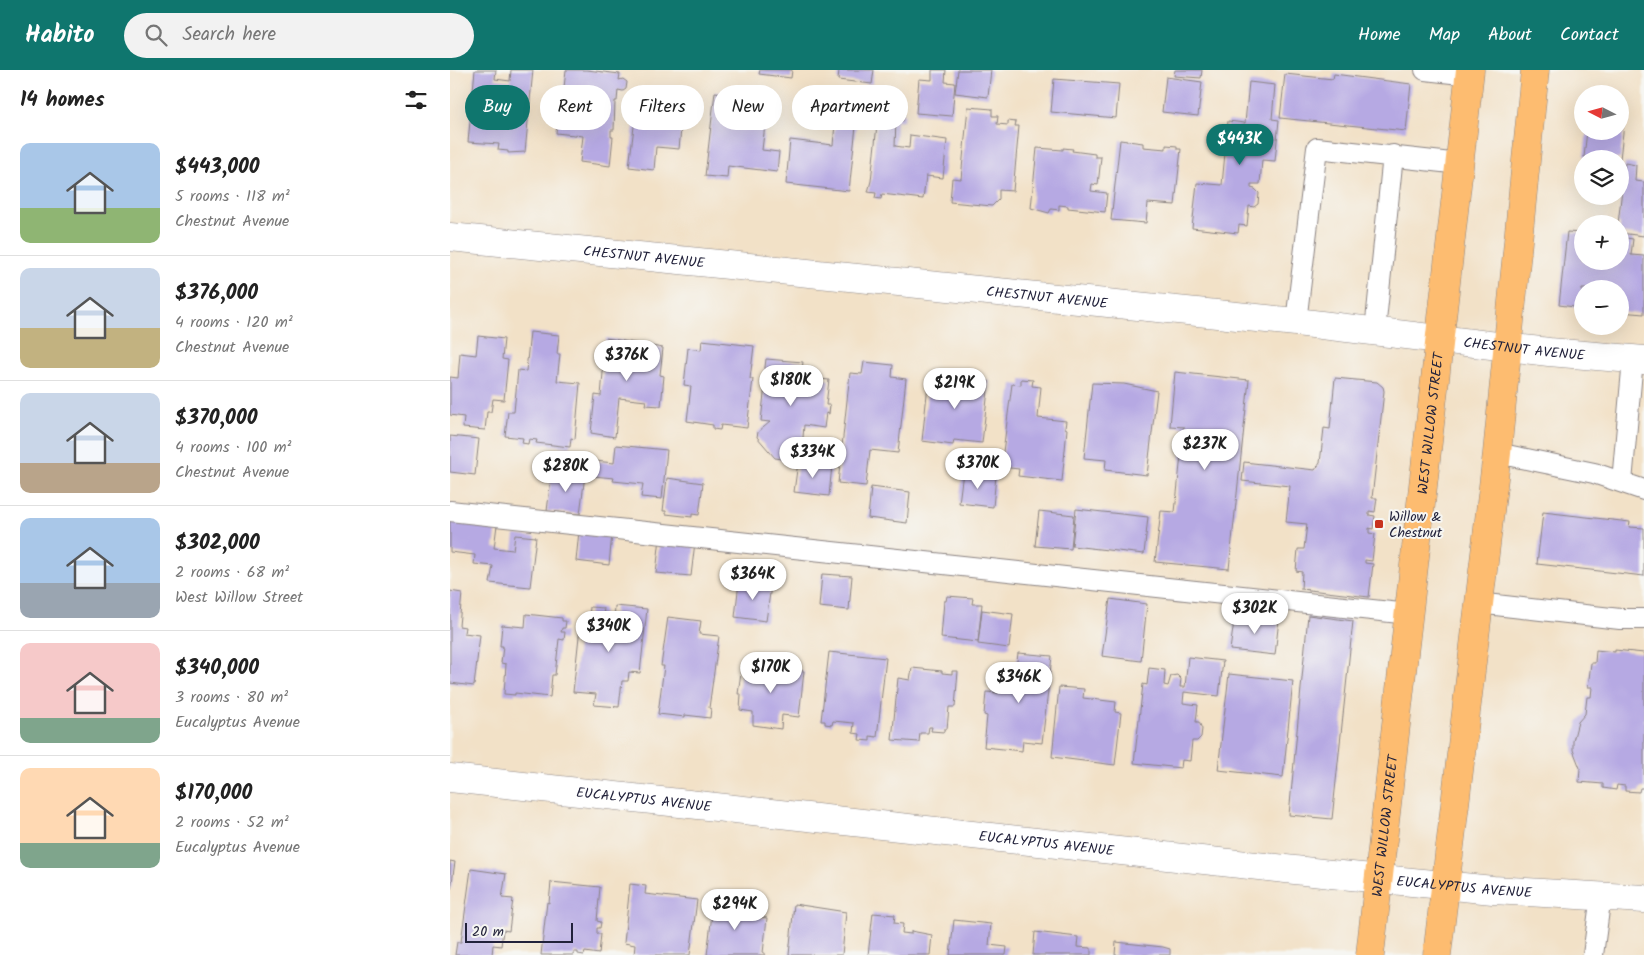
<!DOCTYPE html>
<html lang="en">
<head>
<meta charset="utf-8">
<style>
  body { margin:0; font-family:Kalam,sans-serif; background:#f2f2f2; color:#222; height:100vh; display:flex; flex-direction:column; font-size:19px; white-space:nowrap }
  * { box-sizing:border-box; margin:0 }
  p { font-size:16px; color:#767676 }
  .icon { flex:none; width:28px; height:28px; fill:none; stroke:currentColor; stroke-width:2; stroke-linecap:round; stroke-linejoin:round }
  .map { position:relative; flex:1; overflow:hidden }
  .sheet { display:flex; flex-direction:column; background:#fff; width:450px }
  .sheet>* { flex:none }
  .banner { position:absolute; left:15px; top:15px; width:475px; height:45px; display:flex; gap:10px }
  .needle { width:32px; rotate:276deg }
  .controls { position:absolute; left:1124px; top:15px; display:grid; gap:10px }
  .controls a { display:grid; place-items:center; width:55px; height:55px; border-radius:50%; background:#fff; box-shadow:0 5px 20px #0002; font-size:25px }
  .scale { position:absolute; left:15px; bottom:12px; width:108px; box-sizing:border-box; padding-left:5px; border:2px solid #22223b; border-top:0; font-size:14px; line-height:18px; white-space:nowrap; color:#22223b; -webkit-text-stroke:4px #f6f6f2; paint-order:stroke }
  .price { position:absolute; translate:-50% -42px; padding:0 11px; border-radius:18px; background:#fff; color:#222; font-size:16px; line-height:32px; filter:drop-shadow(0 1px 2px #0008) }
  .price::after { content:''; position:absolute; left:50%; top:30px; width:15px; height:11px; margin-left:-8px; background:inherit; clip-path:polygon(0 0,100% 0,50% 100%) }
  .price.active { background:#0f766e; color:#fff }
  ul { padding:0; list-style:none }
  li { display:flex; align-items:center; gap:15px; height:125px; padding:0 20px }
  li+li { border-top:1px solid #e0e0e0 }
  li span { display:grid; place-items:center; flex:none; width:140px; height:100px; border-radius:10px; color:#555 }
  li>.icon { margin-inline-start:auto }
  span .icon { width:60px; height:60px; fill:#fffc; stroke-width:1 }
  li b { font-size:21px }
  h2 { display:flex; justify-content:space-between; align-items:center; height:60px; padding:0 20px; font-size:21px }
  .pill { padding:0 18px; border-radius:22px; background:#fff; box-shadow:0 5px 20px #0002; font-size:18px; line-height:45px }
  .pill.active { background:#0f766e; color:#fff }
  header { display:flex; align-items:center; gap:30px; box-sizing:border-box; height:70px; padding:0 25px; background:#0f766e; color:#fff }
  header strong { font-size:24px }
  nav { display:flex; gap:28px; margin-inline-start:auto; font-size:18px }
  .search { width:350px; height:45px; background:#f2f2f2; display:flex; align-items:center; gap:12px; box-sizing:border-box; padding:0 18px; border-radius:28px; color:#767676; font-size:19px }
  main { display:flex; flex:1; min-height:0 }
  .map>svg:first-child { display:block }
  .building { fill:#b6a9e3 }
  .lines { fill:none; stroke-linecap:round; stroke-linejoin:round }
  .service-casing { stroke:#8a8281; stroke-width:22 }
  .minor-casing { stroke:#8a8281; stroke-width:29 }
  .primary-casing { stroke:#8a8281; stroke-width:29 }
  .service { stroke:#fff; stroke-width:20 }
  .minor { stroke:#fff; stroke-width:28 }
  .primary { stroke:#fdbc70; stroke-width:28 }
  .poi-dot { fill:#c8321e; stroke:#f6f6f2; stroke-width:2 }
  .labels { text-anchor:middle; stroke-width:4; stroke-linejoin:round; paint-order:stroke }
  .street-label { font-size:14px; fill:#22223b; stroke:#f6f6f2 }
  .poi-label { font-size:14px; fill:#22223b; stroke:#f6f6f2; text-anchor:start }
</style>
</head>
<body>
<header>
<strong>Habito</strong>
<div class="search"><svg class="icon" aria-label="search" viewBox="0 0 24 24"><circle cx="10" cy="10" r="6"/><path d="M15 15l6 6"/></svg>Search here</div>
<nav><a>Home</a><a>Map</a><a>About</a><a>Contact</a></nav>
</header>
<main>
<section class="sheet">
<h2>14 homes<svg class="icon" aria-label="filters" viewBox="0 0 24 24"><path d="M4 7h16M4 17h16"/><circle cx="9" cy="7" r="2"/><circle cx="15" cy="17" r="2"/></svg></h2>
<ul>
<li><span style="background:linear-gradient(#a9c7e8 65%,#8fb573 0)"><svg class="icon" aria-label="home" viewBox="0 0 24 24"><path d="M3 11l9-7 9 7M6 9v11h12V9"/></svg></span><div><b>$443,000</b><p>5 rooms · 118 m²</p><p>Chestnut Avenue</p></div></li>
<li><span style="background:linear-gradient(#c9d6e8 60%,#c2b280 0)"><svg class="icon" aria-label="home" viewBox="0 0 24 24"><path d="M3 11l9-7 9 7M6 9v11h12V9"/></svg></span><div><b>$376,000</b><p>4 rooms · 120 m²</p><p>Chestnut Avenue</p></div></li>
<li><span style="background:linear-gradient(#c9d6e8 70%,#b9a48a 0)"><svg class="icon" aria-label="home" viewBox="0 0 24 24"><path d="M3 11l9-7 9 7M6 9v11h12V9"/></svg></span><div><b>$370,000</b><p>4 rooms · 100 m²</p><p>Chestnut Avenue</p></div></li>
<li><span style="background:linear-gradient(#a9c7e8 65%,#9aa5b1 0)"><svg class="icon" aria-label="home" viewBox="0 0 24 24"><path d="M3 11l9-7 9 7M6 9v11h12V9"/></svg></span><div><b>$302,000</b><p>2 rooms · 68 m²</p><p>West Willow Street</p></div></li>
<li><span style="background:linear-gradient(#f6c9c9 75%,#7fa58c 0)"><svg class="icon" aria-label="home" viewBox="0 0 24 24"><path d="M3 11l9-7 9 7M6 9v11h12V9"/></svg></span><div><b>$340,000</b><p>3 rooms · 80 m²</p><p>Eucalyptus Avenue</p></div></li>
<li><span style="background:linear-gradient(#ffd9b3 75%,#7fa58c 0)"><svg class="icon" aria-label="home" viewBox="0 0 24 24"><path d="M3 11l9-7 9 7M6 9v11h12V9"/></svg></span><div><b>$170,000</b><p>2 rooms · 52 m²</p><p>Eucalyptus Avenue</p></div></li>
</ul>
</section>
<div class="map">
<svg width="1194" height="885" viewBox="0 0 1194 885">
  <rect width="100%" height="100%" fill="#f6f6f2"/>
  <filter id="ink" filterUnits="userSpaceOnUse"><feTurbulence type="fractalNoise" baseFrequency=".02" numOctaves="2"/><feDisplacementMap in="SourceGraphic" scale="10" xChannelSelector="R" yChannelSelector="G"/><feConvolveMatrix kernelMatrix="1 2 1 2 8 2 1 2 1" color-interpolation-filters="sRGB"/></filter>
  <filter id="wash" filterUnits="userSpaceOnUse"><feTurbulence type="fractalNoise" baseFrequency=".0096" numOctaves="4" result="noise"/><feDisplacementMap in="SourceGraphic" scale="20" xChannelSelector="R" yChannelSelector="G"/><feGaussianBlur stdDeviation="1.12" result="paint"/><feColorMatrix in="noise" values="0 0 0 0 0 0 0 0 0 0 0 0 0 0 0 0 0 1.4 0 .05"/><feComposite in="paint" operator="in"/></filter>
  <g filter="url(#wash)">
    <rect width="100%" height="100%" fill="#f2e1c7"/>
    <g id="blocks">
      <path class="building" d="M25 0H46L45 9 60 11 61 0H83L75 82 58 83V81L48 80 49 74 18 72Z
        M116 0H137L170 4 169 10 173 9 177 12 176 19 173 21 168 20 167 31H165L164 60H161V67H163L160 96 130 92 133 66 106 63 110 26H113Z
        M310 0H342L341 8 309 4Z
        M389 0H424L422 14 388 10Z
        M482 0H496L495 12 505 13 502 46 466 43 469 9 482 10Z
        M508 0H541L538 27 505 23Z
        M725 0H752L751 8 724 6Z
        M835 4 883 9 884 4 961 14 956 61 830 48Z
        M716 7 752 12 748 46 712 42Z
        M604 9 669 14 666 48 601 42Z
        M799 12 825 15 822 49 829 50 825 91 812 90 810 114H801V118L805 119 809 123 808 134 804 137 799 136 797 156 789 155 788 163 742 158 747 113 772 115 778 51 795 53Z
        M265 22 308 27 307 37 317 38 312 80 329 82 327 102 278 96 277 108 255 106Z
        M188 24 234 30 229 79 206 77 204 100 179 97Z
        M1170 35 1176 36 1170 89 1134 87 1137 61H1170Z
        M429 36 447 38 446 41 455 44 453 51 446 50 445 76 459 78 460 65 497 70 493 108 476 106 473 129 432 124 431 129 425 128 426 123 418 122 421 111Z
        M518 37 542 39V46H548L547 54 558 55V51L566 52 565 56H569L563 121 549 120V129L542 136 500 132 502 108 511 109Z
        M385 54 406 56 399 121 336 114 340 70 383 75Z
        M670 70 693 73V77L716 79V75L727 76V79H731L725 135 698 133 696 153 661 150Z
        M587 78 613 80V78L623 79 622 81 645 84V87H651L648 115 642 114 641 121 657 123 655 142 618 138V136L609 135V140L601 139 599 143 581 138Z
        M1175 93 1186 95 1185 111 1194 112V166L1170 163V154H1168Z
        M1117 162 1132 163V191H1170V167L1183 169 1181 185 1194 186V244L1170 242V219H1132V238L1109 235Z
        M80 262 109 265 107 284H110L107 311 130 313 125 369 121 368 120 377 86 373 87 370 79 369 78 374 72 373 73 368 55 366 58 342H64L68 300 76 301Z
        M28 266 54 269 52 289 58 290 54 330 43 329 41 342H37L35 360 13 358 14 347 0 345V307L8 308 10 283 26 285Z
        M156 268 213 278 210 305 214 306 211 336 195 335 196 331 169 328 165 367 141 363 145 325 151 326Z
        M252 270 304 276 300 309H303L297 358 271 355 270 360 263 359V355L237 351 241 316 234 315 238 278 251 280Z
        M316 289 353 292 351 307 379 310 376 335H380L379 344 376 343 374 358 354 355 352 380 339 390 325 388 307 367 308 362 320 352 311 351 316 306 314 305Z
        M414 292 443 295 442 307 456 309 448 383 420 380 416 416 388 413 400 303 412 304Z
        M725 302 799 310 779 499 705 492 711 441 725 442 734 357 720 356Z
        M479 305 539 311 532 373 504 370 503 375 472 371Z
        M885 308 927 312 933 317 934 321 922 428H927L925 442 919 441V445L925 446 923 459 919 458V463L925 464 922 491 915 490V493L923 494 919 527 851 519 852 502 846 501 848 479H854L857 454 836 452 840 416 792 411 794 392 865 400 870 393 874 358 880 359Z
        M571 309 583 310 582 316 591 317 588 348 616 351 615 358 617 359 612 411 568 406 569 399 551 397 562 314 571 315Z
        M642 313 674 314 707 321 697 405 655 400 656 390 634 388Z
        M0 366 29 369 25 405 0 402Z
        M166 375 217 380 212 429 191 427 193 414 163 411 164 408 143 406 145 391 164 393Z
        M348 392 382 395 379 426 344 422Z
        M102 401 135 405 130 444 97 441Z
        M513 402 546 406 543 437 509 433Z
        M217 408 253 413 249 445 242 444V447L216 444V441H213Z
        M421 417 460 422 457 453 418 448Z
        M626 439 698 447 694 484 622 476Z
        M589 441 624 445 621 479 585 476Z
        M1093 442 1180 452 1179 457 1194 458V506L1087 494Z
        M0 449 47 455 44 478 63 480 65 465 86 467 80 517 40 513 43 496 24 494 25 485 0 482Z
        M129 461 162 464 159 495 126 491Z
        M210 468 245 472 241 506 206 503Z
        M372 504 402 506 399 540 369 537Z
        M289 512 321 516 316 551 285 547Z
        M0 521 12 523 9 556 15 557 14 563 30 565 24 616 0 613Z
        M497 526 523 528 522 534H532L528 572 491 568 494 531H496Z
        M660 529 697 534 691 591 652 586Z
        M165 536 197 539 190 603 179 602 178 611H172L169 637 144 635 146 624 123 622 130 557 138 558 140 537 154 538 153 548 164 550Z
        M532 540 563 544 559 578 528 574Z
        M76 544 112 548V551H116L115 558H112L111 562H115L114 570 109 569 105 605H102L100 627 65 623V625L54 624 56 594 51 593 53 576H50L52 555 75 557Z
        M785 544 829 549 825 585 780 580Z
        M858 545 903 551 882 749 839 745Z
        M218 547 251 551 249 564 269 566 259 638H261L260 648 235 645V647L208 644 214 596H211Z
        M1146 580 1165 582V580L1194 583V718H1190L1189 722 1175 721V716L1167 715 1166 720 1153 718V714L1129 712 1130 698 1123 680V671L1128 652 1135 644 1137 627H1141L1142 617H1138L1141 593H1145Z
        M379 582 436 588 427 667 420 666V671L409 670 410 664 403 663 404 653 383 651 382 655 375 654V651H371Z
        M568 583 602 586 592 673 573 671 572 681 534 677 537 646 534 645 536 622 549 623 551 598 566 599Z
        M738 587 773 591 769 626 734 622 733 633 748 635 746 652H749L752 659 751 667 747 671H742L740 691 732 690 731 698 684 693 693 614 697 615 699 598 715 600 714 615 718 616 721 606 727 605 731 609 730 617H735Z
        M292 595 323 599V596L329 597V599L354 601 349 647 332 645 331 659 303 655V642L290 640 291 624H288Z
        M462 598 492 601V603L502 604V601H508L505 637H499L497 659H494V662L481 661 482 657H479L478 663H470L469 672 442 670 448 608 460 610Z
        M779 604 843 611 833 707 768 700Z
        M609 617 634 619 633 628 666 632 665 642 671 643 665 695 602 687Z
        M0 791 5 792 1 819 0 818Z
        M21 799 56 804 52 828 63 829 59 861 53 860 51 876 43 875 42 885H5L7 872H11Z
        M101 812 150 817 147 851 151 852 150 858H147V864H151L149 884 135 882 134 885 128 884V882H124V885H91L97 832 99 833Z
        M180 814 196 816 195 824 247 830 240 885H184L185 875 174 873Z
        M264 828 287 830 286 838 301 839 300 846 317 848 313 883H315V885H257Z
        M344 834 396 842 392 885H339Z
        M423 843 445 845 444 853 453 854 452 863 461 864V861L482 865 480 885H418Z
        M504 850 541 854 539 875 557 877 556 885H500Z
        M585 862 628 867 627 877 641 878V885H583Z
        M666 872 713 877 720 879V885H665Z"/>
    </g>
  </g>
  <g filter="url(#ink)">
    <use href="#blocks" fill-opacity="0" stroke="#8a8281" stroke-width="1"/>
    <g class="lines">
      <g class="service-casing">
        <path id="service" d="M975 0 1020 5
          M846 252 867 78 1010 94
          M925 261 943 85
          M1047 383 1144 403 1194 420
          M1172 412 1183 289
          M0 441 959 544
          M1028 533 1170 549H1194
          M1143 885 1151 825"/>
      </g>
      <g class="minor-casing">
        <g id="minor">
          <path id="s1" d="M0 167 846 252 1099 282 1194 290"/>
          <path id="s2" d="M0 708 881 804 1043 820 1194 829"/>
        </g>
      </g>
      <g class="primary-casing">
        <g id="primary">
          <path id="s3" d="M920 885 1020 0"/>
          <path d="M987 885 1047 383 1085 0"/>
        </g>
      </g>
      <use href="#service" class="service"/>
      <use href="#minor" class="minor"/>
      <use href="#primary" class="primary"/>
    </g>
  </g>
  <rect class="poi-dot" x="924" y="449" width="10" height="10" rx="2.5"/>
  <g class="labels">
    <g class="street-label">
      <text dy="5" stroke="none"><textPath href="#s1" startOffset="195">CHESTNUT AVENUE</textPath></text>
      <text dy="5" stroke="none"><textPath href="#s1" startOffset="600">CHESTNUT AVENUE</textPath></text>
      <text dy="5" stroke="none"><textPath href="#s1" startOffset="1080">CHESTNUT AVENUE</textPath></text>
      <text dy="5" stroke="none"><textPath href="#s3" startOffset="535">WEST WILLOW STREET</textPath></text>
      <text dy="5" stroke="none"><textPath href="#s2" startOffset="195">EUCALYPTUS AVENUE</textPath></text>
      <text dy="5" stroke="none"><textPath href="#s3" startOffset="130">WEST WILLOW STREET</textPath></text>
      <text dy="5" stroke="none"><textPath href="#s2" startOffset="600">EUCALYPTUS AVENUE</textPath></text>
      <text dy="5" stroke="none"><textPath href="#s2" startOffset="1020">EUCALYPTUS AVENUE</textPath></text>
    </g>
    <g class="poi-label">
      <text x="939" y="451">Willow &amp;<tspan x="939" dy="16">Chestnut</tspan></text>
    </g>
  </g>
</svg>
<div class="controls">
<a><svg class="needle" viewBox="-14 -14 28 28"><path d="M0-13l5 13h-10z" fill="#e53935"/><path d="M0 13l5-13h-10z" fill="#767676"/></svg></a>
<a><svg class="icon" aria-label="layers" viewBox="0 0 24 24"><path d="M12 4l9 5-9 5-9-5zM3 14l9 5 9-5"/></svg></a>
<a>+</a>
<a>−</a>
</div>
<div class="scale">20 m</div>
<b class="price active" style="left:790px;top:96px">$443K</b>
<b class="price" style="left:177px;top:312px">$376K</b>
<b class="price" style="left:341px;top:337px">$180K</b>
<b class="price" style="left:505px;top:340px">$219K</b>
<b class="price" style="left:755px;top:401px">$237K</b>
<b class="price" style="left:363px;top:409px">$334K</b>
<b class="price" style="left:528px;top:420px">$370K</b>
<b class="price" style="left:116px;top:423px">$280K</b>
<b class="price" style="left:303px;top:531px">$364K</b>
<b class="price" style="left:805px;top:565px">$302K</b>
<b class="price" style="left:159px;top:583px">$340K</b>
<b class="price" style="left:321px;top:624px">$170K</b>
<b class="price" style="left:569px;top:634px">$346K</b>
<b class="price" style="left:285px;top:861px">$294K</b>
<div class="banner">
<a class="pill active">Buy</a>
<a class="pill">Rent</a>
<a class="pill">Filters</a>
<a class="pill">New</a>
<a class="pill">Apartment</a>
</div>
</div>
</main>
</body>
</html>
